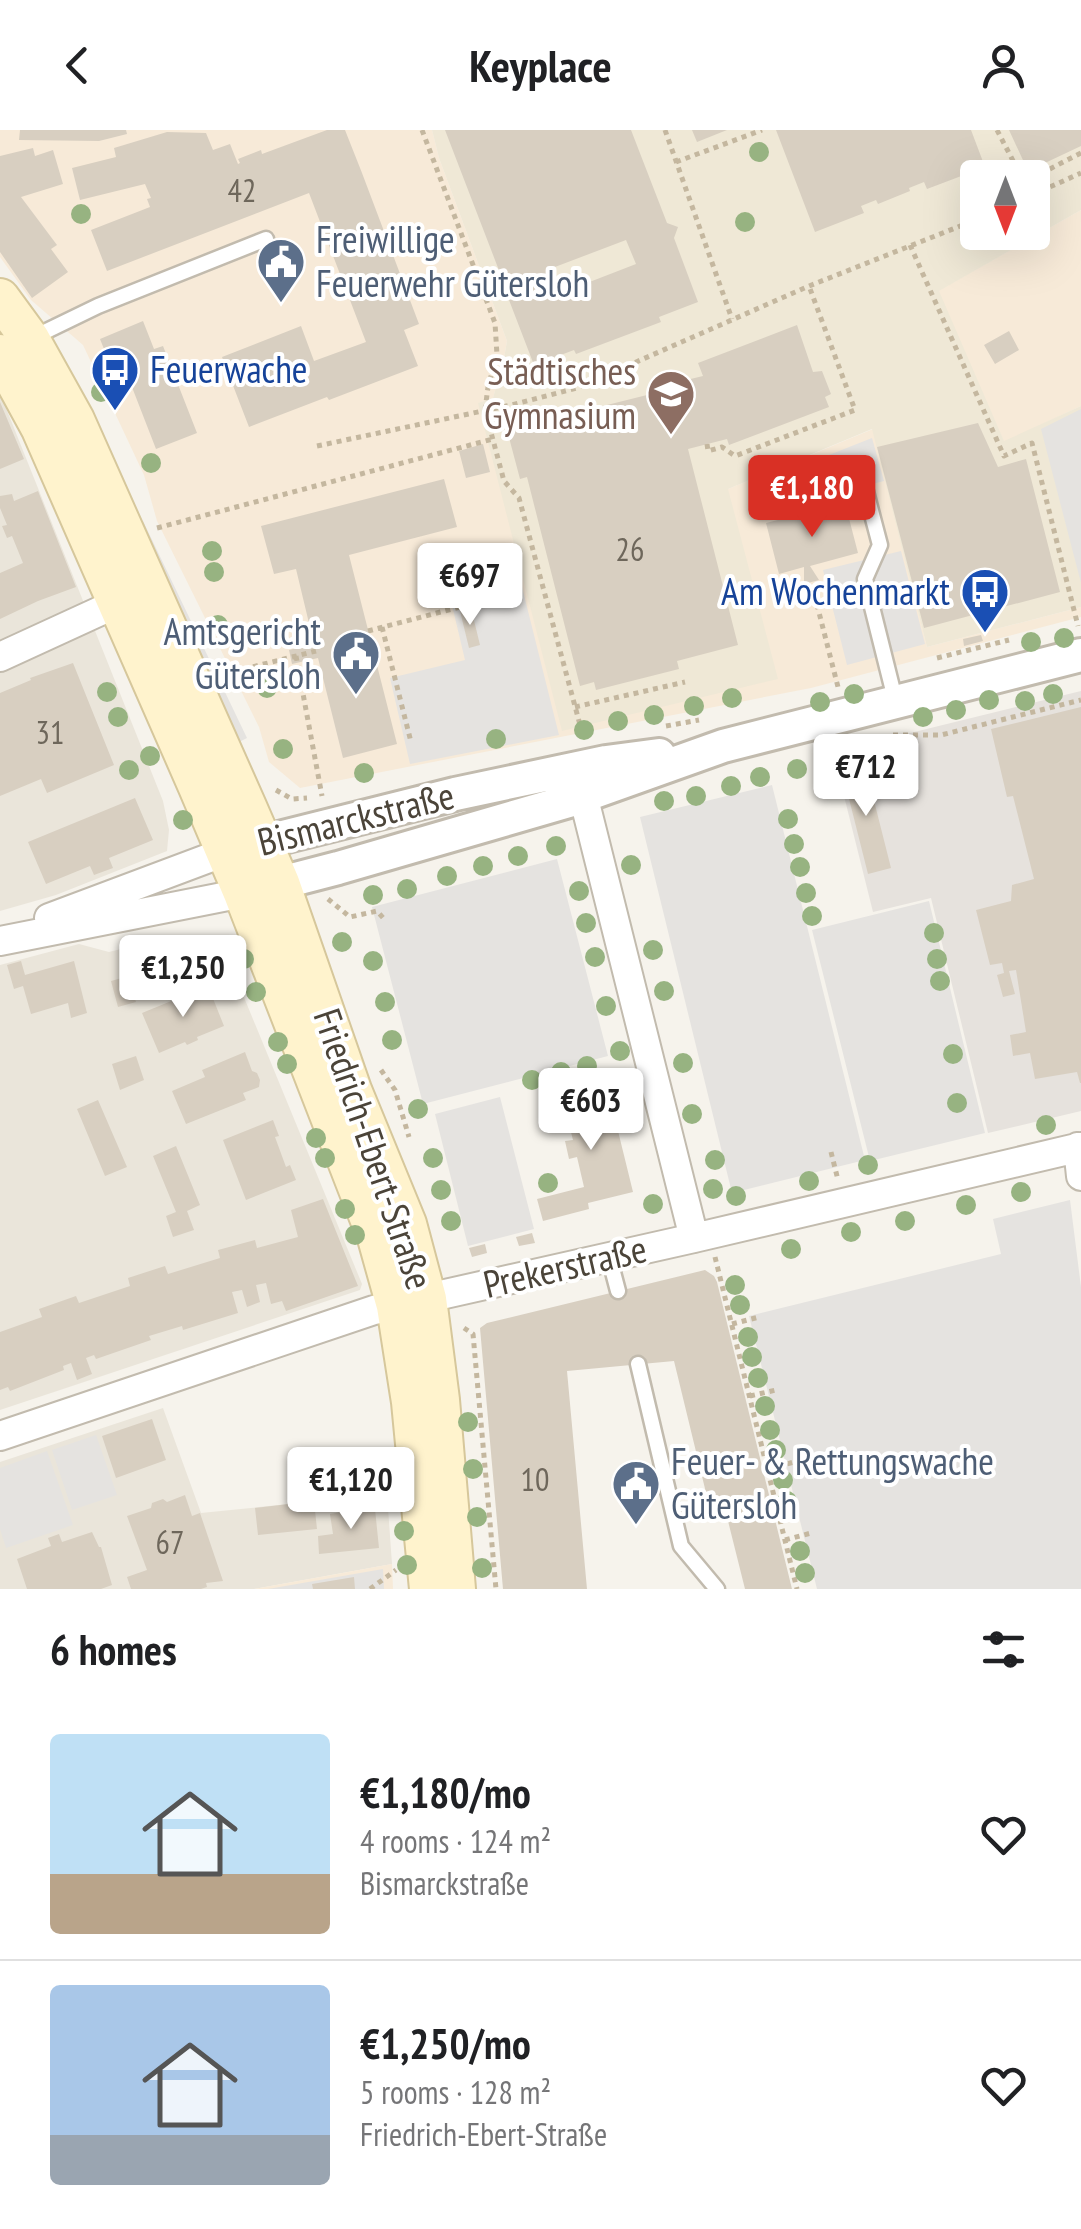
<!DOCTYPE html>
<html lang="en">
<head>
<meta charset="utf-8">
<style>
  body { margin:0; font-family:"PT Sans Narrow",sans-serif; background:#f2f2f2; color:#202124; height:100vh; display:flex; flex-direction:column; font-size:38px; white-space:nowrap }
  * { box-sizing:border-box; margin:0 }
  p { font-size:32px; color:#757577 }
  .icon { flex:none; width:55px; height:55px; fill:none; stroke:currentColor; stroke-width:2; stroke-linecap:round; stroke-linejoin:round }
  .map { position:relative; height:1459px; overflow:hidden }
  .details { display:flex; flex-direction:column; background:#fff; flex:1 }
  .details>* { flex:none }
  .needle { width:65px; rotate:180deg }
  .tools { position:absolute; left:960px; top:30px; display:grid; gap:20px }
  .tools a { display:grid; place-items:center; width:90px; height:90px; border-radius:10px; background:#fff; box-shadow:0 10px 40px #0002; font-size:50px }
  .price { position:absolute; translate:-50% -85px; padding:0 22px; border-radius:10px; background:#fff; color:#222; font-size:32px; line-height:65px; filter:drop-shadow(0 2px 5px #0008) }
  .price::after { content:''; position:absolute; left:50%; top:60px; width:30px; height:22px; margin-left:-15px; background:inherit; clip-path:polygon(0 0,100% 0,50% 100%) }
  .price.active { background:#d93025; color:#fff }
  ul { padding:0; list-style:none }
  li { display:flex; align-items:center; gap:30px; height:250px; padding:0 50px }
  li+li { border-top:2px solid #e0e0e0 }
  li span { display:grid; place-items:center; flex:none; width:280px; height:200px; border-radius:10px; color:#555 }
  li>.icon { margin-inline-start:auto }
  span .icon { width:120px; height:120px; fill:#fffc; stroke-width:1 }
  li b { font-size:42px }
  h2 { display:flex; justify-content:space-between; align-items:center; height:120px; padding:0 50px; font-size:42px }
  header { display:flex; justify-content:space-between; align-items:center; height:130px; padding:0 50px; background:#fff; font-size:45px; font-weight:700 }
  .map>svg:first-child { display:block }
  .residential { fill:#eae5da }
  .commercial { fill:#f7ead8 }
  .industrial { fill:#e6e2dd }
  .education { fill:#efe8d6; fill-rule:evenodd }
  .parking { fill:#e5e3e0 }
  .building { fill:#d8cfc1; fill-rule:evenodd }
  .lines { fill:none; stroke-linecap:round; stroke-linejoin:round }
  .service-casing { stroke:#c2bbae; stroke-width:19 }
  .minor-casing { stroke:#c2bbae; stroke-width:32 }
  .tertiary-casing { stroke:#c2bbae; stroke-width:38 }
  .secondary-casing { stroke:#d6c79b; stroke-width:42 }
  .path { stroke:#c4b79f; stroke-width:5; stroke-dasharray:5 5; stroke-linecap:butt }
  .service { stroke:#fff; stroke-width:14 }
  .minor { stroke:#fff; stroke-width:28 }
  .tertiary { stroke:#fff; stroke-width:32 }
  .secondary { stroke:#fff3cd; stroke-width:38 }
  .tree { fill:#97b381 }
  .labels { text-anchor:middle; stroke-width:8; stroke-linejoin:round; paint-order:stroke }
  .number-label { font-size:32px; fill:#6e675b }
  .service-label { font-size:38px; fill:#4e5e75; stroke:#fff; text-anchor:start }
  .transit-label { font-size:38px; fill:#164399; stroke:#fff; text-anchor:start }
  .education-label { font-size:38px; fill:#785e54; stroke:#fff; text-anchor:end }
  .street-label { font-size:38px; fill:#4b4439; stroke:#fff }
</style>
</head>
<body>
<header><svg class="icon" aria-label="back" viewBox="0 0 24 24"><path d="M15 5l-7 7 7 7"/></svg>Keyplace<svg class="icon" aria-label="person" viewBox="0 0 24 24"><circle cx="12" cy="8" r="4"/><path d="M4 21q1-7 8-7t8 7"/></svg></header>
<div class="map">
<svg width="1081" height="1459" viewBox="0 0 1081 1459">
  <rect width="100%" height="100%" fill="#f6f3ec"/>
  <path class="residential" d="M0 263 163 671 169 700 167 721 56 765 0 781Z
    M164 808H198L213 814 227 826 362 1154 360 1160 0 1280V835L79 814 109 822Z
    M163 1278 201 1383 387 1364 392 1434 254 1459H0V1332Z"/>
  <path class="commercial" d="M0 0H432L439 28 507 211 504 228 493 268 479 273 728 359 873 299 927 517 1081 477V487L811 558 300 658 269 632 259 597 157 391 144 345 83 215 31 170 0 127Z
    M1081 80V276L1004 312 938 161Z
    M392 1434 393 1459H254Z"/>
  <path class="industrial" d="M1081 561V981L988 1003 931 768 873 782 833 622Z"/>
  <path class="education" d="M432 0H1081V80L939 161 1004 311 1081 276V477L927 517 872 299 728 359 778 549 562 601 478 273 493 268 504 228 507 211 439 28ZM978 48H1032V102H978Z"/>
  <path class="parking" d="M1081 279V453L1041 299Z
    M872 308 884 351 776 379 768 349Z
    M143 391 247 608 239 612 135 394Z
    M901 421 925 514 847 535 823 440Z
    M517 437 559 605 410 634 390 548 465 530 447 454Z
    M772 655 865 1030 732 1063 640 687Z
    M557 729 608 926 423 974 372 777Z
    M929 771 985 1003 870 1031 812 800Z
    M500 967 534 1099 468 1116 435 984Z
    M1070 1070 1081 1157V1459H817L749 1186 1001 1124 993 1089Z
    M96 1305 117 1365 72 1380 52 1320Z
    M47 1321 73 1395 6 1418 0 1399V1338Z
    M383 1439 384 1459H268Z"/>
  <path class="building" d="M20 0H126L127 4 99 11 19 10Z
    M327 0H345L362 43 419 194 404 200 418 236 329 270 327 267 249 297 222 227 301 196 314 231 366 212 309 63 107 141 91 100 150 77 147 69 151 68 145 54 80 70 72 38 116 27 114 18 167 2 206 3 213 20 230 14 238 34 240 33 238 29 261 20 262 24Z
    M445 0H631L667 93 678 97 674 108 698 172 659 187 661 192 576 224 574 220 534 235 509 170 500 166 505 156ZM626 110 636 134 556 165 547 140Z
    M692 0H727L697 12Z
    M776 0H971L985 37 927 59 924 52 909 58 910 61 878 74 876 70 861 76 864 83 815 102Z
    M1009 0H1081V16L1028 41Z
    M33 18 35 26 53 20 63 54 21 67 57 115 51 119 68 142 32 168 0 122V26Z
    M143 191 154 219 163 216 197 303 156 319 123 234 112 239 100 209Z
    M797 195 813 242 822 241 831 264 825 267 829 277 729 315 727 309 688 319 738 515 677 531 679 539 596 560 594 552 580 556 527 347 520 349 507 300 675 258 674 253 703 246 698 233Z
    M1009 201 1019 220 995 234 984 215Z
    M0 272 24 329 0 339Z
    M978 293 998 337 1026 329 1060 462 924 498 877 317Z
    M483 314 490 342 466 348 459 321Z
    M444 349 457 397 349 425 397 614 343 628 318 528 292 534 289 520 314 514 296 439 274 444 261 396Z
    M38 361 76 457 38 471 0 489V443L23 433 12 406 7 408 2 396 7 395 0 378V366L12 364 14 371Z
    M845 373 858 423 810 436 819 450 804 454V437L779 444 766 393Z
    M471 478 480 515 469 518 460 481Z
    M981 505 983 511 964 516 963 509Z
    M73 533 114 635 47 663 41 649 0 666V563L31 550 30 548Z
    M1081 577V953H1080L1077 942 1035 949 1030 923 1013 926 1010 905 1026 902 1016 840 1009 841 1015 864 1003 867 997 845 1004 843 1002 833 990 835 976 780 1011 771 1012 755 1034 749 1013 666 1007 667 991 599Z
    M865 635 891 738 868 744 842 641Z
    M135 668 153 710 109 728 113 738 94 745 90 736 46 754 28 712Z
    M21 831 25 845 74 831 87 883 71 888 68 873 31 884 23 856 14 859 7 835Z
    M129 846 136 872 118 877 111 851Z
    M208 856 224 896 197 907 198 910 187 915 185 912 159 923 142 883Z
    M245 922 252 941 257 943 260 950 259 957 243 963 246 970 186 994 172 961 205 947 202 940Z
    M136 926 144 950 120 960 112 934Z
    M606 952 633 1062 588 1073 589 1079 543 1091 537 1069 584 1057 577 1027 569 1029 565 1011 573 1010 561 963Z
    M98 970 127 1037 105 1046 77 979Z
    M273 990 279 1006 275 1007 286 1037 290 1035 296 1050 246 1070 223 1010Z
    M176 1016 200 1075 187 1081 194 1100 173 1107 166 1086 176 1082 153 1026Z
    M323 1069 358 1156 286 1181 282 1171 271 1174 266 1153 256 1155 260 1172 247 1177 242 1160 232 1162 238 1183 183 1200 182 1196 149 1206 151 1210 96 1229 94 1225 86 1228 92 1244 77 1250 71 1233 63 1236 64 1240 10 1261 8 1257 0 1260V1202L42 1187 39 1179 76 1166 79 1173 130 1156 128 1148 165 1136 168 1144 220 1128 218 1120 255 1110 257 1118 298 1107 291 1080Z
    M532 1103 535 1113 519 1116 516 1107Z
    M485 1114 487 1123 472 1127 469 1118Z
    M705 1140 714 1146 717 1152 792 1459H745L722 1367 708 1371 674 1231 567 1241 587 1459H503L480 1198 487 1193Z
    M152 1289 166 1330 116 1348 102 1306Z
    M185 1365 192 1386 200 1383 223 1451 206 1453 207 1457 201 1459H131L127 1447 147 1440 127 1386 151 1378 152 1373 163 1369 167 1372Z
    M314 1371 317 1399 258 1405 255 1378Z
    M358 1379V1380L375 1379 379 1418 319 1424 318 1406 333 1404 330 1384Z
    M92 1402 99 1417H101L112 1455 101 1459H27L17 1429 51 1416 48 1408 59 1404 62 1412Z
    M354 1447 355 1459H313L312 1454Z"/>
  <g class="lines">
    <g class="service-casing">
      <path id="service" d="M32 208 98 176 266 109
        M781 357 841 341 864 354 880 415 865 449 896 573
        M609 1127 618 1161
        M638 1234 681 1416 717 1459"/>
    </g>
    <g class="minor-casing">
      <path id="minor" d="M0 527 135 465
        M579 649 694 1108
        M49 788 225 722
        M0 811 243 763
        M1078 1017 1081 1046
        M0 1306 374 1180 694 1108 1081 1017"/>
    </g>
    <g class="tertiary-casing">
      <path id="tertiary" d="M239 718 455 664 606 632 659 625
        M257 759 338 738 569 671 723 616 1081 525"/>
    </g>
    <g class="secondary-casing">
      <path id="secondary" d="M0 168 30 209 75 290 248 679 280 753 352 960 407 1094 427 1169 440 1270 456 1459
        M0 224 41 299 198 657 243 763 377 1108 396 1176 411 1272 429 1459"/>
    </g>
    <path class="path" d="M422 0 495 193 497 225 488 257 485 280 504 351 519 368 583 606
      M665 0 732 189
      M997 0 1022 48
      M676 32 762 0
      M1032 48 1081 23
      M1032 65 1081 43
      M910 115 1004 326 1032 313 1078 496
      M707 314 708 321 722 317 735 326 855 280 809 156
      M317 316 511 275 577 258 809 156 978 89
      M157 398 493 309
      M812 455 838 557
      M382 497 411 612
      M368 501 498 467
      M296 526 322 666
      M937 528 1009 510
      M224 544 316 521
      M575 577 685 552
      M666 596 699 590
      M893 605H941L1081 570
      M276 660 292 669 307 668
      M328 769 350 787 377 781 384 789
      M381 940 395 960 409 1007
      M831 1022 838 1050
      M715 1127 797 1459
      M732 1194 759 1187
      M464 1198 473 1204 496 1459
      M750 1266 776 1260
      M768 1339 794 1332
      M785 1410 811 1403
      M370 1459 396 1440"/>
    <use href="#service" class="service"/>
    <use href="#minor" class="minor"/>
    <use href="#tertiary" class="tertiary"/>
    <use href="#secondary" class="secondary"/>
  </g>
  <g class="tree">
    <circle cx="759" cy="22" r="10"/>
    <circle cx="81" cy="84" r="10"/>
    <circle cx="745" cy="92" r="10"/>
    <circle cx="101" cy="262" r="10"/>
    <circle cx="151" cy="333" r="10"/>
    <circle cx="212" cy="421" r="10"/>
    <circle cx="214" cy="442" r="10"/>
    <circle cx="218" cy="495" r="10"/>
    <circle cx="1064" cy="508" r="10"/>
    <circle cx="1031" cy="512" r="10"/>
    <circle cx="267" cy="558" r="10"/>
    <circle cx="107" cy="562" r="10"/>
    <circle cx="854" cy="564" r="10"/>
    <circle cx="1053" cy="564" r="10"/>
    <circle cx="732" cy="568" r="10"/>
    <circle cx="989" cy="570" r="10"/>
    <circle cx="1025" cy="571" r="10"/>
    <circle cx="820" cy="572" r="10"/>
    <circle cx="694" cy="576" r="10"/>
    <circle cx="956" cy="580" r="10"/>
    <circle cx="654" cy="585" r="10"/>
    <circle cx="118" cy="587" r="10"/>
    <circle cx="923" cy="587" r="10"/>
    <circle cx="618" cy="591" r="10"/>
    <circle cx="584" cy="600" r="10"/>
    <circle cx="496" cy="609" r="10"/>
    <circle cx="283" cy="619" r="10"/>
    <circle cx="150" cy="626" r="10"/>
    <circle cx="831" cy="628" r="10"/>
    <circle cx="797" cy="639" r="10"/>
    <circle cx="129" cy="640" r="10"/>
    <circle cx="364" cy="643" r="10"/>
    <circle cx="760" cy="647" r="10"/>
    <circle cx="731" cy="656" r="10"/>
    <circle cx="696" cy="666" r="10"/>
    <circle cx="664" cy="671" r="10"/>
    <circle cx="788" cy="689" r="10"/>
    <circle cx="183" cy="690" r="10"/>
    <circle cx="794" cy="714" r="10"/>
    <circle cx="556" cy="716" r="10"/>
    <circle cx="518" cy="726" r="10"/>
    <circle cx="631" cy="735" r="10"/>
    <circle cx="483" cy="736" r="10"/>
    <circle cx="800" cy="737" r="10"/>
    <circle cx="447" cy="746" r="10"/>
    <circle cx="407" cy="759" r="10"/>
    <circle cx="579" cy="761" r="10"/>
    <circle cx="806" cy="763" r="10"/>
    <circle cx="373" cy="765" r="10"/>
    <circle cx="812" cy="786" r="10"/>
    <circle cx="586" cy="793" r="10"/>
    <circle cx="934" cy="803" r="10"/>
    <circle cx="342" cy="812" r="10"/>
    <circle cx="653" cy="820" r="10"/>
    <circle cx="595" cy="827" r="10"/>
    <circle cx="244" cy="829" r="10"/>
    <circle cx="937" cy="829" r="10"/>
    <circle cx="373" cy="831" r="10"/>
    <circle cx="940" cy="851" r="10"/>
    <circle cx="664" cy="861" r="10"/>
    <circle cx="256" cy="862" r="10"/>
    <circle cx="385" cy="872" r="10"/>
    <circle cx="606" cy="876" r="10"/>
    <circle cx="392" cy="910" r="10"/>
    <circle cx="278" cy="912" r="10"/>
    <circle cx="620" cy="921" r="10"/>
    <circle cx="953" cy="924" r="10"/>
    <circle cx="683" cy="933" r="10"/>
    <circle cx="287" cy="934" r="10"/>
    <circle cx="587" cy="936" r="10"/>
    <circle cx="561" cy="942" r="10"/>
    <circle cx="532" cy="950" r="10"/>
    <circle cx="957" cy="973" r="10"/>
    <circle cx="418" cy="979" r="10"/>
    <circle cx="692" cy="984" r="10"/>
    <circle cx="1046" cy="995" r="10"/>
    <circle cx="316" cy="1008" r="10"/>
    <circle cx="325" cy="1028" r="10"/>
    <circle cx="433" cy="1028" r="10"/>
    <circle cx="715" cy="1030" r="10"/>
    <circle cx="868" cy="1035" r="10"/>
    <circle cx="809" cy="1051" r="10"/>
    <circle cx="548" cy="1053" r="10"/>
    <circle cx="713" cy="1059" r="10"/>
    <circle cx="441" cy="1060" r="10"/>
    <circle cx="1021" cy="1062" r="10"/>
    <circle cx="736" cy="1066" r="10"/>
    <circle cx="653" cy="1074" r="10"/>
    <circle cx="966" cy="1075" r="10"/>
    <circle cx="345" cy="1079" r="10"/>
    <circle cx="451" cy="1091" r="10"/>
    <circle cx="905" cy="1091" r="10"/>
    <circle cx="851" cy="1102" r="10"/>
    <circle cx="355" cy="1105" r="10"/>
    <circle cx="791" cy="1119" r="10"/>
    <circle cx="735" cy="1155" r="10"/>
    <circle cx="740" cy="1175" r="10"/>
    <circle cx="748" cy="1207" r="10"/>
    <circle cx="752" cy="1227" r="10"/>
    <circle cx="758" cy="1248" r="10"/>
    <circle cx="765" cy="1276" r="10"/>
    <circle cx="468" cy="1292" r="10"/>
    <circle cx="770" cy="1300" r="10"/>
    <circle cx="776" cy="1320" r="10"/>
    <circle cx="473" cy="1339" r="10"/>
    <circle cx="783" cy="1350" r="10"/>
    <circle cx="787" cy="1371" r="10"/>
    <circle cx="477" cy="1387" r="10"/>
    <circle cx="404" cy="1401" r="10"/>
    <circle cx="800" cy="1421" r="10"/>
    <circle cx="407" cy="1435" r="10"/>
    <circle cx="482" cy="1438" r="10"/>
    <circle cx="805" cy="1443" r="10"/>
  </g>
  <defs>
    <g id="civic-pin" transform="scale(2.5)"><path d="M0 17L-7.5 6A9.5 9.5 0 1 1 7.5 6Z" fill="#5c6f8a" stroke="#fff"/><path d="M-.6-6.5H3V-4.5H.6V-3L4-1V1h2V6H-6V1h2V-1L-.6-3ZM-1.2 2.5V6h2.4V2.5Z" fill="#fff"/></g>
    <g id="bus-pin" transform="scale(2.5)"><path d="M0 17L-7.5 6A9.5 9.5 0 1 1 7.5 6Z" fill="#1a4fb4" stroke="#fff"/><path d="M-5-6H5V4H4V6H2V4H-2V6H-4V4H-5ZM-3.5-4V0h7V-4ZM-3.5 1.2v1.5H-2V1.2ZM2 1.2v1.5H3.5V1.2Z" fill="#fff"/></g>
    <g id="school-pin" transform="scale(2.5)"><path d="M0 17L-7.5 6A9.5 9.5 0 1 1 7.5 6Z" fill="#8d6e63" stroke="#fff"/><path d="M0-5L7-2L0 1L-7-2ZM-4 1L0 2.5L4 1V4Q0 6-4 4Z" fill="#fff"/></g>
  </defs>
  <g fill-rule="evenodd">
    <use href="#civic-pin" x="281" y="132"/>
    <use href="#bus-pin" x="115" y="240"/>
    <use href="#school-pin" x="671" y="264"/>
    <use href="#bus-pin" x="985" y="462"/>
    <use href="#civic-pin" x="356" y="524"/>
    <use href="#civic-pin" x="636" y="1354"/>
  </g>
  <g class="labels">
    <g class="number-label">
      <text x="242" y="72">42</text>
      <text x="630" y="431">26</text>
      <text x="50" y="614">31</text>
      <text x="535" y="1361">10</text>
      <text x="170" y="1424">67</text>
    </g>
    <g class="service-label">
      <text x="316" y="123">Freiwillige<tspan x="316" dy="44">Feuerwehr Gütersloh</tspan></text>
      <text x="321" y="515" text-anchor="end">Amtsgericht<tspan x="321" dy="44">Gütersloh</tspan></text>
      <text x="671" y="1345">Feuer- &amp; Rettungswache<tspan x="671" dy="44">Gütersloh</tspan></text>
    </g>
    <g class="transit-label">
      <text x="150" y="253">Feuerwache</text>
      <text x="950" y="475" text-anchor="end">Am Wochenmarkt</text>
    </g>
    <g class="education-label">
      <text x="636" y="255">Städtisches<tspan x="636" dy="44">Gymnasium</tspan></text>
    </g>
    <g class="street-label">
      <text transform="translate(356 689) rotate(-14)" y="13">Bismarckstraße</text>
      <text transform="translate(373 1019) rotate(71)" y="13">Friedrich-Ebert-Straße</text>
      <text transform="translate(565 1137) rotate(-13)" y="13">Prekerstraße</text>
    </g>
  </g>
</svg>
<div class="tools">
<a><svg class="needle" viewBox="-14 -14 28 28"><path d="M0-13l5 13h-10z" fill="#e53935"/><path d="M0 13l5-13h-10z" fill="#757577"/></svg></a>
</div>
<b class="price active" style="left:812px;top:410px">€1,180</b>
<b class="price" style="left:470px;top:498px">€697</b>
<b class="price" style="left:866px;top:689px">€712</b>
<b class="price" style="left:183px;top:890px">€1,250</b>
<b class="price" style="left:591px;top:1023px">€603</b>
<b class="price" style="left:351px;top:1402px">€1,120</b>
</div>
<section class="details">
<h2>6 homes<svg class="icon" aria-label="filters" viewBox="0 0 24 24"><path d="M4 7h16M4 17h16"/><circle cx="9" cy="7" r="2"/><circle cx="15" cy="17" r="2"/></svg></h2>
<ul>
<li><span style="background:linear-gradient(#bfe0f5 70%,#b9a48a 0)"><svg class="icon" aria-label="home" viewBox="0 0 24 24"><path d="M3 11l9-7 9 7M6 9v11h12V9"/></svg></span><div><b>€1,180/mo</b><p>4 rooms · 124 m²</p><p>Bismarckstraße</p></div><svg class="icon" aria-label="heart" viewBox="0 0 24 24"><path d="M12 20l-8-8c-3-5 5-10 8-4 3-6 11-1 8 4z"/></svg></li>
<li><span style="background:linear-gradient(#a9c7e8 75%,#9aa5b1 0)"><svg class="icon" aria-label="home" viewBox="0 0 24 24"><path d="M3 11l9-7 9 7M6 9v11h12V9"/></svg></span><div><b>€1,250/mo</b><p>5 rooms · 128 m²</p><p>Friedrich-Ebert-Straße</p></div><svg class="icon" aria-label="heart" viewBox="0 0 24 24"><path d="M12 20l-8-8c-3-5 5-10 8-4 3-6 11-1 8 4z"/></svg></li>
</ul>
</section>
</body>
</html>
